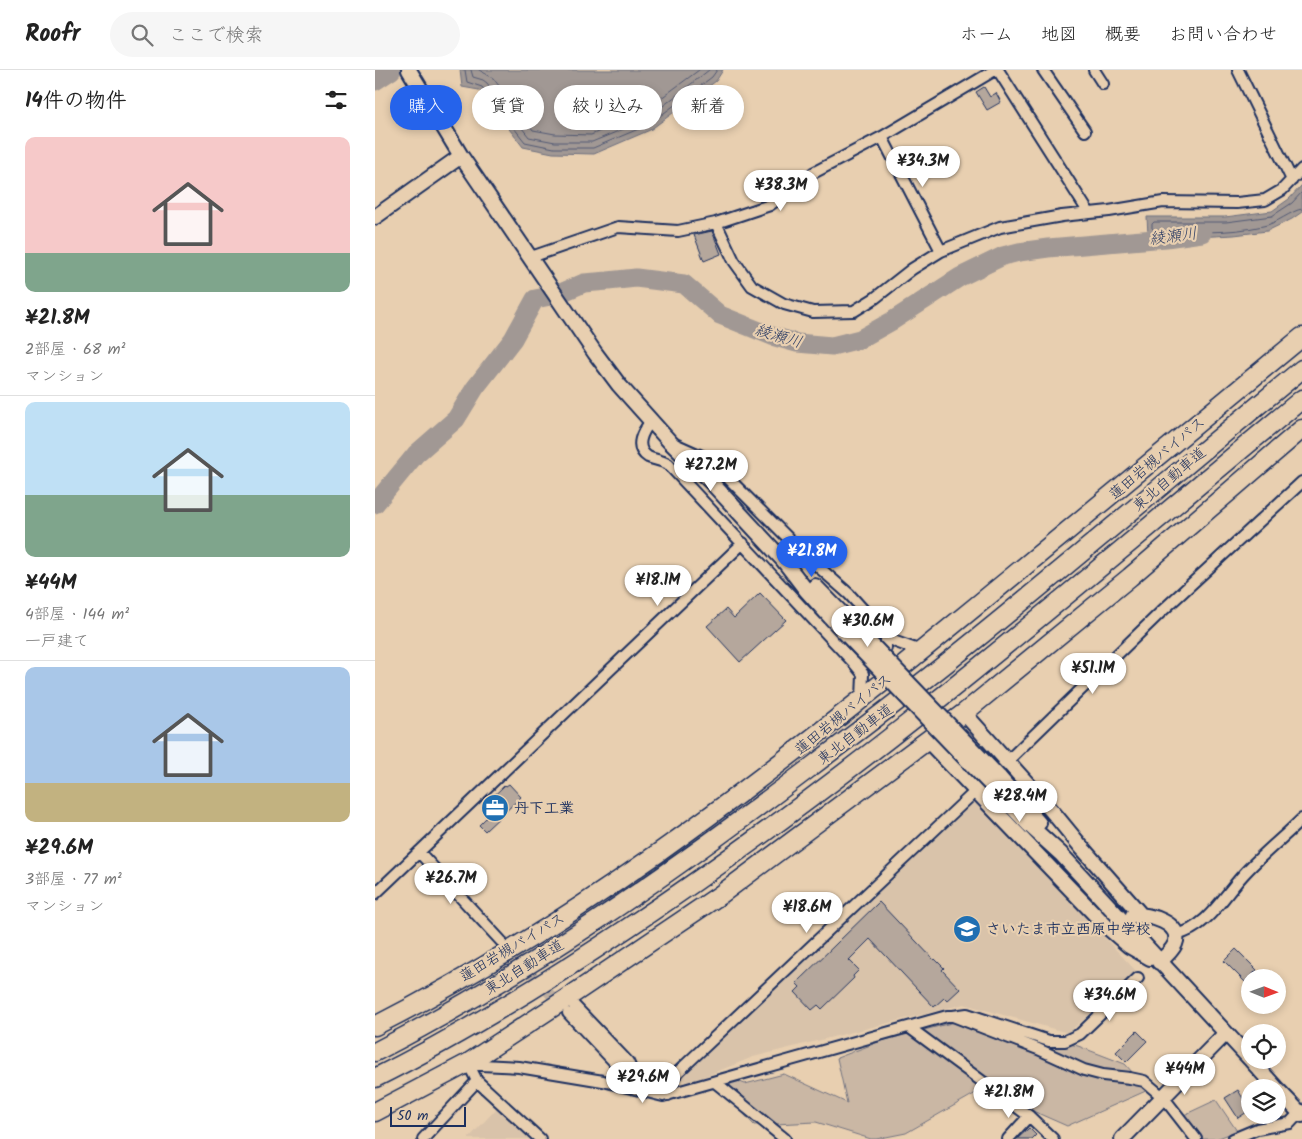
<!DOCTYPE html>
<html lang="ja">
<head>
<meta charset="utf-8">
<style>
  body { margin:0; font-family:Kalam,"Klee One",sans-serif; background:#f6f6f6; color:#222; height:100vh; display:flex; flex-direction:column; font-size:19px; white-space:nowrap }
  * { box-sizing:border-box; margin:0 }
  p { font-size:16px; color:#767676 }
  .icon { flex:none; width:28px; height:28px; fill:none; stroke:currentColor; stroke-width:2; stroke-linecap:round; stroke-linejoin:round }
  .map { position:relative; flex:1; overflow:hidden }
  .sheet { display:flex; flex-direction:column; background:#fff; width:375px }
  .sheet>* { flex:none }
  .guide { position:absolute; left:15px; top:15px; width:475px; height:45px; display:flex; gap:10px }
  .needle { width:32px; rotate:91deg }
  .tools { position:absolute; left:866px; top:899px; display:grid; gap:10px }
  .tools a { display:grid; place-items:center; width:45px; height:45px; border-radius:50%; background:#fff; box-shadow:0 2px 8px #0003; font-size:25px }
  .scale { position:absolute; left:15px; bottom:12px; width:76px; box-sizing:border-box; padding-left:5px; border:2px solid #1b2f5e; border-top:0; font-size:14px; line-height:18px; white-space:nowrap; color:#1b2f5e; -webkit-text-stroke:4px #e8cfb0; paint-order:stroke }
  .price { position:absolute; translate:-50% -42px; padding:0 11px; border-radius:18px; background:#fff; color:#222; font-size:16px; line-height:32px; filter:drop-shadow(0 1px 2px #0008) }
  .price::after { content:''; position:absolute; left:50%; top:30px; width:15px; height:11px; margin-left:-8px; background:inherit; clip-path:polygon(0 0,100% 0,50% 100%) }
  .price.selected { background:#2563eb; color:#fff }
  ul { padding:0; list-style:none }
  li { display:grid; align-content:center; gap:10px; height:265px; padding:0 25px }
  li+li { border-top:1px solid #e0e0e0 }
  li span { display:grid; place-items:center; height:155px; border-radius:10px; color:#555 }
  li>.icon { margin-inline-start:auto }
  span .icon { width:90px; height:90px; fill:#fffc; stroke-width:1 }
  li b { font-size:21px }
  h2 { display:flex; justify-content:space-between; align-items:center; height:60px; padding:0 25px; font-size:21px }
  .pill { padding:0 18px; border-radius:22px; background:#fff; box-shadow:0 2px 8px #0003; font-size:18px; line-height:45px }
  .pill.selected { background:#2563eb; color:#fff }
  header { display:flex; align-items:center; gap:30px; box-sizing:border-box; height:70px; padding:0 25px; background:#fff; border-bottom:1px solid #e0e0e0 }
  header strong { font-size:24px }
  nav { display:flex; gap:28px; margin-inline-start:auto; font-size:18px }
  .search { width:350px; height:45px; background:#f6f6f6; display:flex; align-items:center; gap:12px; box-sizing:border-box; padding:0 18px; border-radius:28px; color:#767676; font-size:19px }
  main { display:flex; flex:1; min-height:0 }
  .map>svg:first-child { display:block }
  .built { fill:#d9c3aa }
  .green { fill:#cab7a4; stroke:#727381 }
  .water { fill:#a19894; stroke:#6b6e7e }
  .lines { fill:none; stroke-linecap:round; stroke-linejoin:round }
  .shore { stroke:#515974; stroke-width:1 }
  .river { stroke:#a19894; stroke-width:19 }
  .building { fill:#b5a79c; stroke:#1b2f5e }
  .street-tunnel { stroke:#bfafa0; stroke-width:10; stroke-dasharray:10 5; stroke-linecap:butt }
  .street-casing { stroke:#1b2f5e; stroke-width:14 }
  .secondary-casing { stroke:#1b2f5e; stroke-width:18 }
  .highway-casing { stroke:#1b2f5e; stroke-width:21 }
  .street { stroke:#e8cfb0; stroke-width:10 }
  .secondary { stroke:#e8cfb0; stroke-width:14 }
  .highway { stroke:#e8cfb0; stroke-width:18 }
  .secondary-bridge-casing { stroke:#1b2f5e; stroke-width:18; stroke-linecap:butt }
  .secondary-bridge { stroke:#e8cfb0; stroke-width:14 }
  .labels { text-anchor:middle; stroke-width:4.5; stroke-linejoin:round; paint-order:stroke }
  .street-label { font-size:15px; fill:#1b2f5e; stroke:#e8cfb0 }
  .poi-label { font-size:15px; font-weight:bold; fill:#1b2f5e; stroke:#e8cfb0; text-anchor:start }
  .water-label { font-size:16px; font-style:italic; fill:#2f3f66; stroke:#e8cfb0 }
</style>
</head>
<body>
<header>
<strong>Roofr</strong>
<div class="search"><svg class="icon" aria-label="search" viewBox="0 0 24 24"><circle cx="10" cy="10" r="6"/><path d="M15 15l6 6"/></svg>ここで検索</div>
<nav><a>ホーム</a><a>地図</a><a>概要</a><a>お問い合わせ</a></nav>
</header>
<main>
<section class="sheet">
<h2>14件の物件<svg class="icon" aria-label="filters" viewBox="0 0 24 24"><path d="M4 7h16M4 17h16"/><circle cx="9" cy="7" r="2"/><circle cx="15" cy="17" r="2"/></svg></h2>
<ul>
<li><span style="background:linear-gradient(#f6c9c9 75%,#7fa58c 0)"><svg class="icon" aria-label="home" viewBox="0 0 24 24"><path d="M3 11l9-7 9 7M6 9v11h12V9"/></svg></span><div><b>¥21.8M</b><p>2部屋 · 68 m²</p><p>マンション</p></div></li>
<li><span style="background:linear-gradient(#bfe0f5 60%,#7fa58c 0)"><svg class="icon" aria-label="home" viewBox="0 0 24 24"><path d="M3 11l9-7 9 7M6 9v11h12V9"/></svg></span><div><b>¥44M</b><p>4部屋 · 144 m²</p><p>一戸建て</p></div></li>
<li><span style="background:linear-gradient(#a9c7e8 75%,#c2b280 0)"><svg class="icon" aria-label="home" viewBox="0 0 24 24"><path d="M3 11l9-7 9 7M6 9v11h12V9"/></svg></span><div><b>¥29.6M</b><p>3部屋 · 77 m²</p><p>マンション</p></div></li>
</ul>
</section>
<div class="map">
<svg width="927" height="1069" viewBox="0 0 927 1069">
  <rect width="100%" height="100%" fill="#e8cfb0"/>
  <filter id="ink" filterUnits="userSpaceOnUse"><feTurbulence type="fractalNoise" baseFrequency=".02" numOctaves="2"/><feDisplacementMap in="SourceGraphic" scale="10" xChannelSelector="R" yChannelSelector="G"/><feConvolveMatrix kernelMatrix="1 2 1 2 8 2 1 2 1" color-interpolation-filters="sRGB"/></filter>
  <g filter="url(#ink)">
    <path class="built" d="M600 731 762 902 693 963 589 934 378 987 311 1014 307 1003Z
      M122 1038 157 1069H93Z"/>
    <path class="green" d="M592 949 703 976 750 994 773 1020 692 1056 608 1019 531 1063 501 1069H496L441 1052 379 1055 356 1030 355 1008 370 1014 409 1004 472 1033 462 988 506 971Z
      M841 1030 862 1061 841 1069H827L809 1045Z"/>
    <path class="water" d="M85 0H348L341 11 275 60 219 84 178 83 148 77 104 20 87 17Z
      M927 115V142L917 149 892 161 859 165 820 167 773 165 772 147H850L897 141 914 129Z"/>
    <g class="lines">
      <path class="shore" d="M90 0 92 12 107 17 150 72 179 78H218L273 55 337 7 342 0
        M96 0 98 7 108 10 112 13 154 67 180 72H217L270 50 334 0
        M104 0 118 8 158 60 180 64 216 65 266 43 324 0
        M927 122 917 133 897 146 851 152H779L777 154V158L780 161C816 162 853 164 888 156 901 154 917 140 927 139"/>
      <path class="river" d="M0 11 17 0
        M0 434 41 384 81 349 100 318 138 269 160 229 181 225 209 213 233 211 261 208 309 214 345 245 397 266 422 273 457 276 485 269 517 251 585 207 628 186 644 182 673 178 791 168 827 163"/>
    </g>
    <path class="building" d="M609 17 615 27 621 23 626 32 612 40 601 22Z
      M337 161 346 184 329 191 319 165Z
      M385 523 411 550 365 592 332 556 351 539 359 548Z
      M134 714 146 727 110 761 104 755 115 744 108 736 130 715 131 716Z
      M504 832 559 890 560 889 569 898 567 900 585 919 572 931 569 928 559 937 495 869 474 890 484 900 478 906 479 908 447 939 443 935 437 940 420 922 425 917 421 913Z
      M861 879 882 900 870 912 849 891Z
      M762 961 772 971 751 992 741 982Z
      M863 1020 875 1040 863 1048 850 1028Z
      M654 1058 661 1065 657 1069H642Z"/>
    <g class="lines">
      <path class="street-tunnel" d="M132 877 186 936"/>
      <g class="street-casing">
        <path id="street" d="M623 0 714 143
          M668 0 710 61
          M719 0 728 14
          M863 0 917 110
          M507 67 566 181
          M341 153 359 191 377 216 409 234 438 242 479 241 500 228 537 199 566 181 625 157 687 146 734 141 788 132 862 133 890 130 907 120 927 99
          M156 187 243 157 303 161 341 153 395 135 438 103 507 67 620 0
          M276 351C268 361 258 377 273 387 280 390 286 390 293 394L479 593 494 594 511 578V565L474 524 430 485 340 395 331 388 302 375
          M511 565 521 572 546 581
          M479 593 488 604 487 629
          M616 707 787 541 927 412
          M44 782 126 871
          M0 824 368 473
          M801 865C832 858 848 827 868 805 886 785 908 768 927 749
          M192 928 253 992 257 1001 260 1019
          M193 943 245 998 246 1005 244 1015
          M578 946 592 944 674 971H690L705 964 763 908
          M535 958 654 1046 678 1069
          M93 993 102 1011 165 1069
          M94 993 106 995 144 997 228 1011 288 1026 572 946H578L663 979 709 1000 728 1005 755 1008 769 1011 789 1028 821 1069
          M340 1012 410 1069
          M293 1025 296 1010 304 1001 605 717
          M48 1069 102 1011
          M633 1069 654 1046
          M858 1069 882 1059 915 1053 927 1040"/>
      </g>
      <g class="secondary-casing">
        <path id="secondary" d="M34 0 86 86 220 283 244 315 295 372 335 411 408 490 431 520 467 560
          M0 147 86 86
          M440 516 475 552
          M589 643 676 740 708 779 766 845
          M553 671 731 856 754 876 775 888
          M624 707 664 753
          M616 715 653 754 686 784 875 989
          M758 845C773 844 809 853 800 874 797 881 790 887 784 892
          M876 990 901 1018
          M902 1019 927 1045
          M747 1069 851 963"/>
      </g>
      <g class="highway-casing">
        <path id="highway" d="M0 956C197 856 374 721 545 582 673 478 799 372 927 267
          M0 982C154 903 298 802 436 697 482 662 529 627 574 591 693 496 809 396 927 299
          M0 1008C88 964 172 912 254 857 492 699 708 511 927 329
          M0 1042 93 993 192 928 345 825 589 643 755 507 927 359"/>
      </g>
      <use href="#street" class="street"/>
      <use href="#secondary" class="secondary"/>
      <use href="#highway" class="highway"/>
      <g class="secondary-bridge-casing">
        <path id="secondary-bridge" d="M475 552 624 707
          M467 560 616 715"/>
      </g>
      <use href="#secondary-bridge" class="secondary-bridge"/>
    </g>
  </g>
  <defs>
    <g id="office-disc" transform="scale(1.4375)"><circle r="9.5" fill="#1f6fb2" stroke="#e8cfb0"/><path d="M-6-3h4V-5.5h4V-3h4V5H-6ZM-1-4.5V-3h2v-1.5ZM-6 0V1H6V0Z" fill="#fff"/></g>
    <g id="school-disc" transform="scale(1.4375)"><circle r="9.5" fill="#1f6fb2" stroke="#e8cfb0"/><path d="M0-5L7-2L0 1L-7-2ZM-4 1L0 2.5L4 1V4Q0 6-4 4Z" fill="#fff"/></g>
  </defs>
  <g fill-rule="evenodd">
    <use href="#office-disc" x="120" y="738"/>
    <use href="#school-disc" x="592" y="859"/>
  </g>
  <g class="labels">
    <g class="street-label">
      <text transform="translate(782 388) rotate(-40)" y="5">蓮田岩槻バイパス</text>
      <text transform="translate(794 409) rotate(-40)" y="5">東北自動車道</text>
      <text transform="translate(468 644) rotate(-39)" y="5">蓮田岩槻バイパス</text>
      <text transform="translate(480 664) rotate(-37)" y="5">東北自動車道</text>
      <text transform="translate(137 877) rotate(-31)" y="5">蓮田岩槻バイパス</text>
      <text transform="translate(149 897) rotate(-32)" y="5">東北自動車道</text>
    </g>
    <g class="poi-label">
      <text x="139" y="743">丹下工業</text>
      <text x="611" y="864">さいたま市立西原中学校</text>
    </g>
    <g class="water-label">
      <text transform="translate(798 165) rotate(-7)" y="6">綾瀬川</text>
      <text transform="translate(404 265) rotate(17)" y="6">綾瀬川</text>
    </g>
  </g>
</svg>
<div class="tools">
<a><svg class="needle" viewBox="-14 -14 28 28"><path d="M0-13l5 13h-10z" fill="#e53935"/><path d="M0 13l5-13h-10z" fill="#767676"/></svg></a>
<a><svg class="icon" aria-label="locate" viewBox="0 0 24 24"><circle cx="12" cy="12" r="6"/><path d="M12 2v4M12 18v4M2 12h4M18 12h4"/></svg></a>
<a><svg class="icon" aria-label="layers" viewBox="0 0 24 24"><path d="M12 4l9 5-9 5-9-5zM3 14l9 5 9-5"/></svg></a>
</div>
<div class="scale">50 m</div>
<b class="price" style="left:548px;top:118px">¥34.3M</b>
<b class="price" style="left:406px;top:142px">¥38.3M</b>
<b class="price" style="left:336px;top:422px">¥27.2M</b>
<b class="price selected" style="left:437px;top:508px">¥21.8M</b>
<b class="price" style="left:283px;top:537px">¥18.1M</b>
<b class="price" style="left:493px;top:578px">¥30.6M</b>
<b class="price" style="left:718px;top:625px">¥51.1M</b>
<b class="price" style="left:645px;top:753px">¥28.4M</b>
<b class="price" style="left:76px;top:835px">¥26.7M</b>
<b class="price" style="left:432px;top:864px">¥18.6M</b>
<b class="price" style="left:735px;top:952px">¥34.6M</b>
<b class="price" style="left:810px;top:1026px">¥44M</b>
<b class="price" style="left:268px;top:1034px">¥29.6M</b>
<b class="price" style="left:634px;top:1049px">¥21.8M</b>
<div class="guide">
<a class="pill selected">購入</a>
<a class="pill">賃貸</a>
<a class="pill">絞り込み</a>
<a class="pill">新着</a>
</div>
</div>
</main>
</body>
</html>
